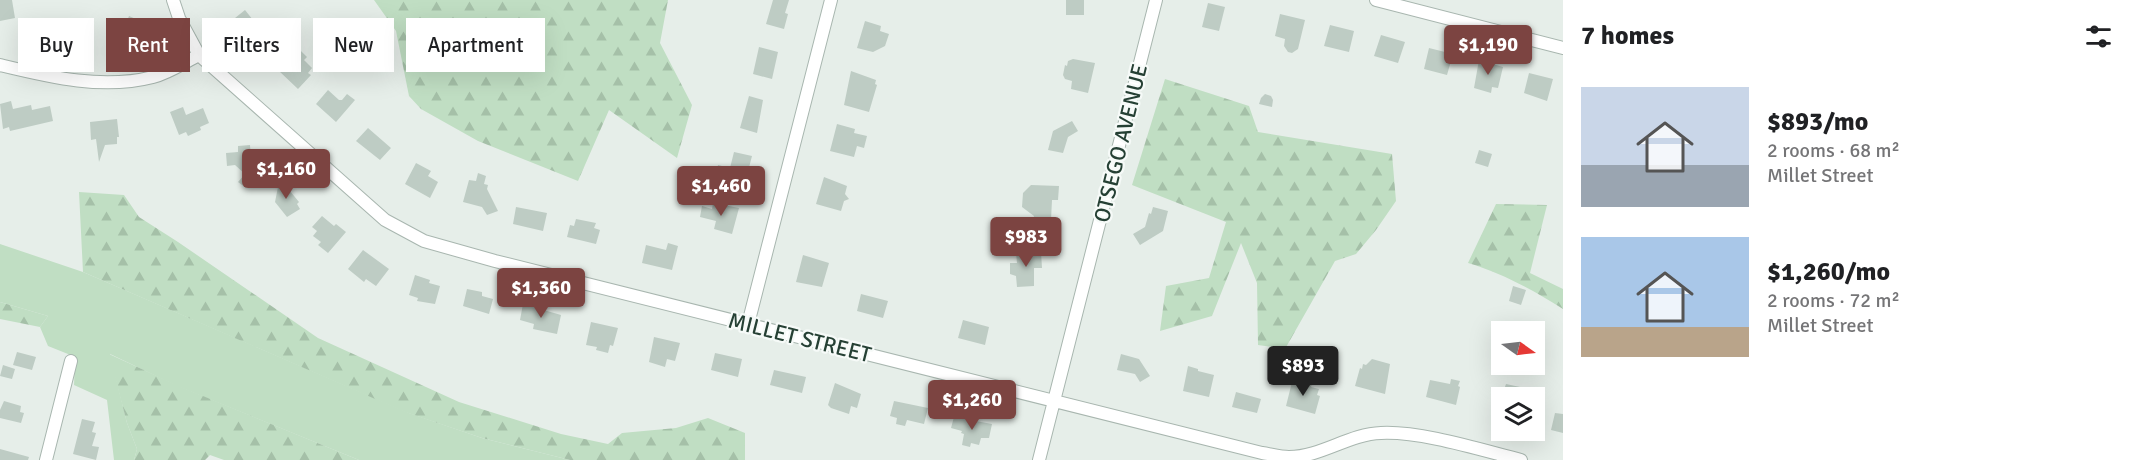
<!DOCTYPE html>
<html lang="en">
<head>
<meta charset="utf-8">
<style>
  body { margin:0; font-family:Signika,sans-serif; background:#f2f2f2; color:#202124; height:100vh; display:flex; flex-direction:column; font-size:22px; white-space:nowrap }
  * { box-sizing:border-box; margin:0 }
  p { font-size:20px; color:#757577 }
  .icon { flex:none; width:33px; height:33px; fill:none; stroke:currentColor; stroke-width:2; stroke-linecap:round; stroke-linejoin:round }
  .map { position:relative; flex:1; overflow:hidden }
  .sheet { display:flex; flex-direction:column; background:#fff; width:570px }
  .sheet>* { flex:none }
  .hud { position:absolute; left:18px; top:18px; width:570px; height:54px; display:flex; gap:12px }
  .needle { width:39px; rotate:104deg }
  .buttons { position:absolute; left:1491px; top:321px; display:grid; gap:12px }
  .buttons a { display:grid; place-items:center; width:54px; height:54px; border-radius:0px; background:#fff; box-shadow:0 6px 24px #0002; font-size:30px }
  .price { position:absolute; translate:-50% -51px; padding:0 14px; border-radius:6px; background:#7c4441; color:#fff; font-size:20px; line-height:39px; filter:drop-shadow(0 2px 3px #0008) }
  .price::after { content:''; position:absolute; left:50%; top:36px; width:18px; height:14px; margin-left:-9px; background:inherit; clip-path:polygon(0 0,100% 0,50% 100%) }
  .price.active { background:#222; color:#fff }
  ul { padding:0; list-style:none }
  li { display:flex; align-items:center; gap:18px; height:150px; padding:0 18px }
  li span { display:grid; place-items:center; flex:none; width:168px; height:120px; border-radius:0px; color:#555 }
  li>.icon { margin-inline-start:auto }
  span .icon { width:72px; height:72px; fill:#fffc; stroke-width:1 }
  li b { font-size:26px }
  h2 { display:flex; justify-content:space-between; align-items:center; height:72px; padding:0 18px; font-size:26px }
  .tag { padding:0 21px; border-radius:0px; background:#fff; box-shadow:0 6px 24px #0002; font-size:21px; line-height:54px }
  .tag.active { background:#7c4441; color:#fff }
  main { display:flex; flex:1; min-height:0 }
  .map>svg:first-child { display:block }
  .green { fill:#c0dec3 }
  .forest { fill:url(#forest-firs) }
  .building { fill:#beccc4 }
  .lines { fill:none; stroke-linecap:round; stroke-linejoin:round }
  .minor-casing { stroke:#a8b6af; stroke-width:14 }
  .minor { stroke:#fff; stroke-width:12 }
  .labels { text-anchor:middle; stroke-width:4.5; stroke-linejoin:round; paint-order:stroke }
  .street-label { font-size:22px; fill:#254034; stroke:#f6faf8 }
</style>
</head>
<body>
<main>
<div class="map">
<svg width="1563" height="460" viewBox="0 0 1563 460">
  <defs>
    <pattern id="forest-firs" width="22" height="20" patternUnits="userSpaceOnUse" patternTransform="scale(1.5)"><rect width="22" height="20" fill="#c0dec3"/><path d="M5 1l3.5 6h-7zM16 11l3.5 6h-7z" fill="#a5c0a8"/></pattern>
  </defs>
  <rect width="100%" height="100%" fill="#e6eee9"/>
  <path class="green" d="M0 244 83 272 409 413 482 438 570 460H359L177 386 110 354 127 423 137 449 134 460H114L107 400 74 385 75 361 68 354 48 346 40 327 48 316 0 302Z"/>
  <path class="forest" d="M374 0H668L660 43 692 105 677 158 609 110 578 181 478 141 421 109 409 96 396 31Z
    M1165 79 1249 106 1258 132 1392 154 1396 201 1376 230 1356 254 1335 261 1285 349 1258 345 1257 283 1241 243 1212 316 1160 331 1166 286 1209 278 1226 222 1132 185Z
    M79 192 124 195 139 217 178 242 318 338 459 402 561 434 608 444 622 433 676 428 708 418 745 433V460H570L482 438 405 412 83 272Z
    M1496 204 1547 205 1530 273 1563 289V309C1533 290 1502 273 1468 263Z
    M0 302 48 316 40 327 0 319Z
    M109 354 181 387 359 460H224L210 455 205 460H134L137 449 127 423Z"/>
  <path class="building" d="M0 0H12L15 18 0 21Z
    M773 0H789L785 13 788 14 784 29 766 24Z
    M1066 0H1084V15H1066Z
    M1208 3 1225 7 1219 31 1202 27Z
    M245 10 261 30 267 25 273 32 254 47 230 22Z
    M1280 14 1305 20 1298 49 1292 53 1288 52 1284 46 1285 39 1275 36Z
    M129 16 145 23 134 50 118 43Z
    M865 21 881 26 880 31 889 34 885 46 873 52 857 48Z
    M1330 25 1354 31 1349 52 1324 46Z
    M1381 35 1405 42 1398 63 1374 56Z
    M759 47 778 52 772 79 753 74Z
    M1429 48 1453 54 1447 75 1424 69Z
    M300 50 307 57 304 60 312 68 308 73 311 75 298 89 279 71Z
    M1073 59 1095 63 1088 93 1071 89 1072 81 1065 79 1063 75 1065 65 1067 66 1068 61Z
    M1479 60 1503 67 1498 88 1492 87 1491 93 1474 88Z
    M851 71 876 80 875 84 877 85 869 112 844 105Z
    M1529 73 1553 79 1547 101 1524 93Z
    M328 90 339 100H342L347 94 355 100 336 122 316 104Z
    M1265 94 1271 96 1273 100 1272 107 1259 104 1261 98Z
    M749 96 763 100 757 133 740 128Z
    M11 101 13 109 31 105 32 110 50 106 53 121 10 131 9 127 3 129 0 104Z
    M183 107 186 115 203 108 209 123 200 127 201 130 188 136 186 132 179 135 170 112Z
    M117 119 119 137H117V144L105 145 99 162 96 139 91 140 90 122Z
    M1072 121 1078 131 1068 137 1063 153 1048 150 1053 131Z
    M837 124 855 129 854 133 867 136 864 148 857 146 854 157 830 151Z
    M368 128 391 148 380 160 356 141Z
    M250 145 251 157 263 168 246 188 238 182 245 174 235 165 227 166 226 153 238 152V146Z
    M1479 150 1492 154 1488 167 1475 163Z
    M734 152 752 156 745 183 716 175 718 165 730 168Z
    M416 163 431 171 428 176 438 182 430 198 405 184Z
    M478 173 486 176 484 184 488 185 487 189 498 211 487 215 482 207 463 202 469 180 476 181Z
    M824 177 847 186 845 194 849 199 844 201 841 211 816 204Z
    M279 182 291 184 290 191 299 202 297 204 300 209 287 217 275 202Z
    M1031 185 1059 186 1058 200H1052L1051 220H1033L1034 216 1022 207 1023 193Z
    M713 203 739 208 732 234 714 229 716 221 700 217 702 206 712 209Z
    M516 207 547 213 543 231 513 224Z
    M1153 207 1168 211 1163 231 1140 245 1133 234 1145 227 1149 213 1151 214Z
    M322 216 334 226 336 224 346 232 328 253 318 245 321 242 313 236 317 231 312 227Z
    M576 219 596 223 594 228 600 230 596 244 567 237 570 225 574 226Z
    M668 243 678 246 672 270 642 263 646 245 666 250Z
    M363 250 389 269 376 286 366 279 364 282 348 269Z
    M1041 252 1042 268H1034V286L1017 287 1016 276 1010 274V263H1017L1016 253Z
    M803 255 829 263 822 287 796 282Z
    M415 275 430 280 429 283 440 286 435 304 417 301 418 298 409 295Z
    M1513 286 1526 290 1521 305 1509 301Z
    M467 289 482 292V296L493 299 489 314 463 306Z
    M861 294 888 301 883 318 857 311Z
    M523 304 561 315 557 334 533 329 534 324 520 320Z
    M963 320 989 327 985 345 958 338Z
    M591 322 618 328 613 346 610 345 608 353 596 350 597 347 586 345Z
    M654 337 680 343 675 361 667 359 665 367 649 362Z
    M17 352 36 357 32 370 13 365Z
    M715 353 742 359 738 377 711 370Z
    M1121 354 1139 359 1150 376 1140 382 1135 374 1117 370Z
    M1372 359 1390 364 1385 394 1355 386 1360 368 1362 369 1363 364 1366 365Z
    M3 365 15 369 12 379 0 376Z
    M1188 366 1198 369V371L1214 375 1209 397 1183 391Z
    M774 370 806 377 802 393 770 385Z
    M1300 377 1302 381 1312 384 1311 387 1319 389 1317 395 1320 396 1315 414 1286 406 1292 382Z
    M1451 379 1460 381 1458 386 1460 387 1456 405 1426 397 1430 380 1450 384Z
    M835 383 861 394 857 408 851 406 849 414 831 408 828 405Z
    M1506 384 1520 387 1517 398H1501Z
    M1236 392 1261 399 1257 413 1232 407Z
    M4 401 21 406 20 412 24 413 21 423 0 418V410Z
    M894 401 928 408 924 424 907 420 905 426 896 424 897 418 890 416Z
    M1555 413 1563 414V433L1551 430Z
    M954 417 992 424 989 438H981L979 445 971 443 970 447 962 445 964 434 961 433 962 431 951 428Z
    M82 419 95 422 92 432 96 433 92 446 99 447 96 460 73 454Z
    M0 449 29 457 28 460H0Z"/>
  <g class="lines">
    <g class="minor-casing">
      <path id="minor" d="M173 0 179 18 199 55 385 220 424 241 495 261 1262 453C1270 454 1280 457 1289 457 1321 457 1349 434 1381 433 1421 431 1481 450 1521 460
        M1376 0 1563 48
        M0 65C50 77 102 90 153 77 169 73 185 62 199 55
        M748 324 831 0
        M46 460 71 361
        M1039 460 1156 0"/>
    </g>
    <use href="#minor" class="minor"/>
  </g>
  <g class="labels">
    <g class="street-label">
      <text transform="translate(1120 143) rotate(-76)" y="8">OTSEGO AVENUE</text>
      <text transform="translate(800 337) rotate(14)" y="8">MILLET STREET</text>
    </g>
  </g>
</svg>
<div class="buttons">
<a><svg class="needle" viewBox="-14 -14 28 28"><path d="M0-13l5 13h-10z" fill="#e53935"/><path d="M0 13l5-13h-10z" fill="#757577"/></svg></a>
<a><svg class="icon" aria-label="layers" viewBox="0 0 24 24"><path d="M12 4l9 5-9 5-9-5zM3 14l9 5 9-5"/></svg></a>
</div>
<b class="price" style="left:1488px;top:76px">$1,190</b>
<b class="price" style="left:286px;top:200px">$1,160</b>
<b class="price" style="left:721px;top:217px">$1,460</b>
<b class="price" style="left:1026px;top:268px">$983</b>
<b class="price" style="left:541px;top:319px">$1,360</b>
<b class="price active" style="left:1303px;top:397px">$893</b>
<b class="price" style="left:972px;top:431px">$1,260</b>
<div class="hud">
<a class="tag">Buy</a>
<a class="tag active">Rent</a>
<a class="tag">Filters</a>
<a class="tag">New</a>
<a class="tag">Apartment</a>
</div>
</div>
<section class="sheet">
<h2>7 homes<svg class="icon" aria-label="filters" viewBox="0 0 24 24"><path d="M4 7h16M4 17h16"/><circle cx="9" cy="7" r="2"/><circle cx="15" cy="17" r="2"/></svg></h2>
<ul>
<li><span style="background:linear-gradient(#c9d6e8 65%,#9aa5b1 0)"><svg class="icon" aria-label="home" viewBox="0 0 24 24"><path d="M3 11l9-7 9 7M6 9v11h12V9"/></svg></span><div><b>$893/mo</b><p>2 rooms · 68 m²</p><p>Millet Street</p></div></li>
<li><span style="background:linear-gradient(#a9c7e8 75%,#b9a48a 0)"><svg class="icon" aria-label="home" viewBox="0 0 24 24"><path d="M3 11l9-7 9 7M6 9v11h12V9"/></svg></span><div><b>$1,260/mo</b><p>2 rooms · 72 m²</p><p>Millet Street</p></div></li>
</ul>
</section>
</main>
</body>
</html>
